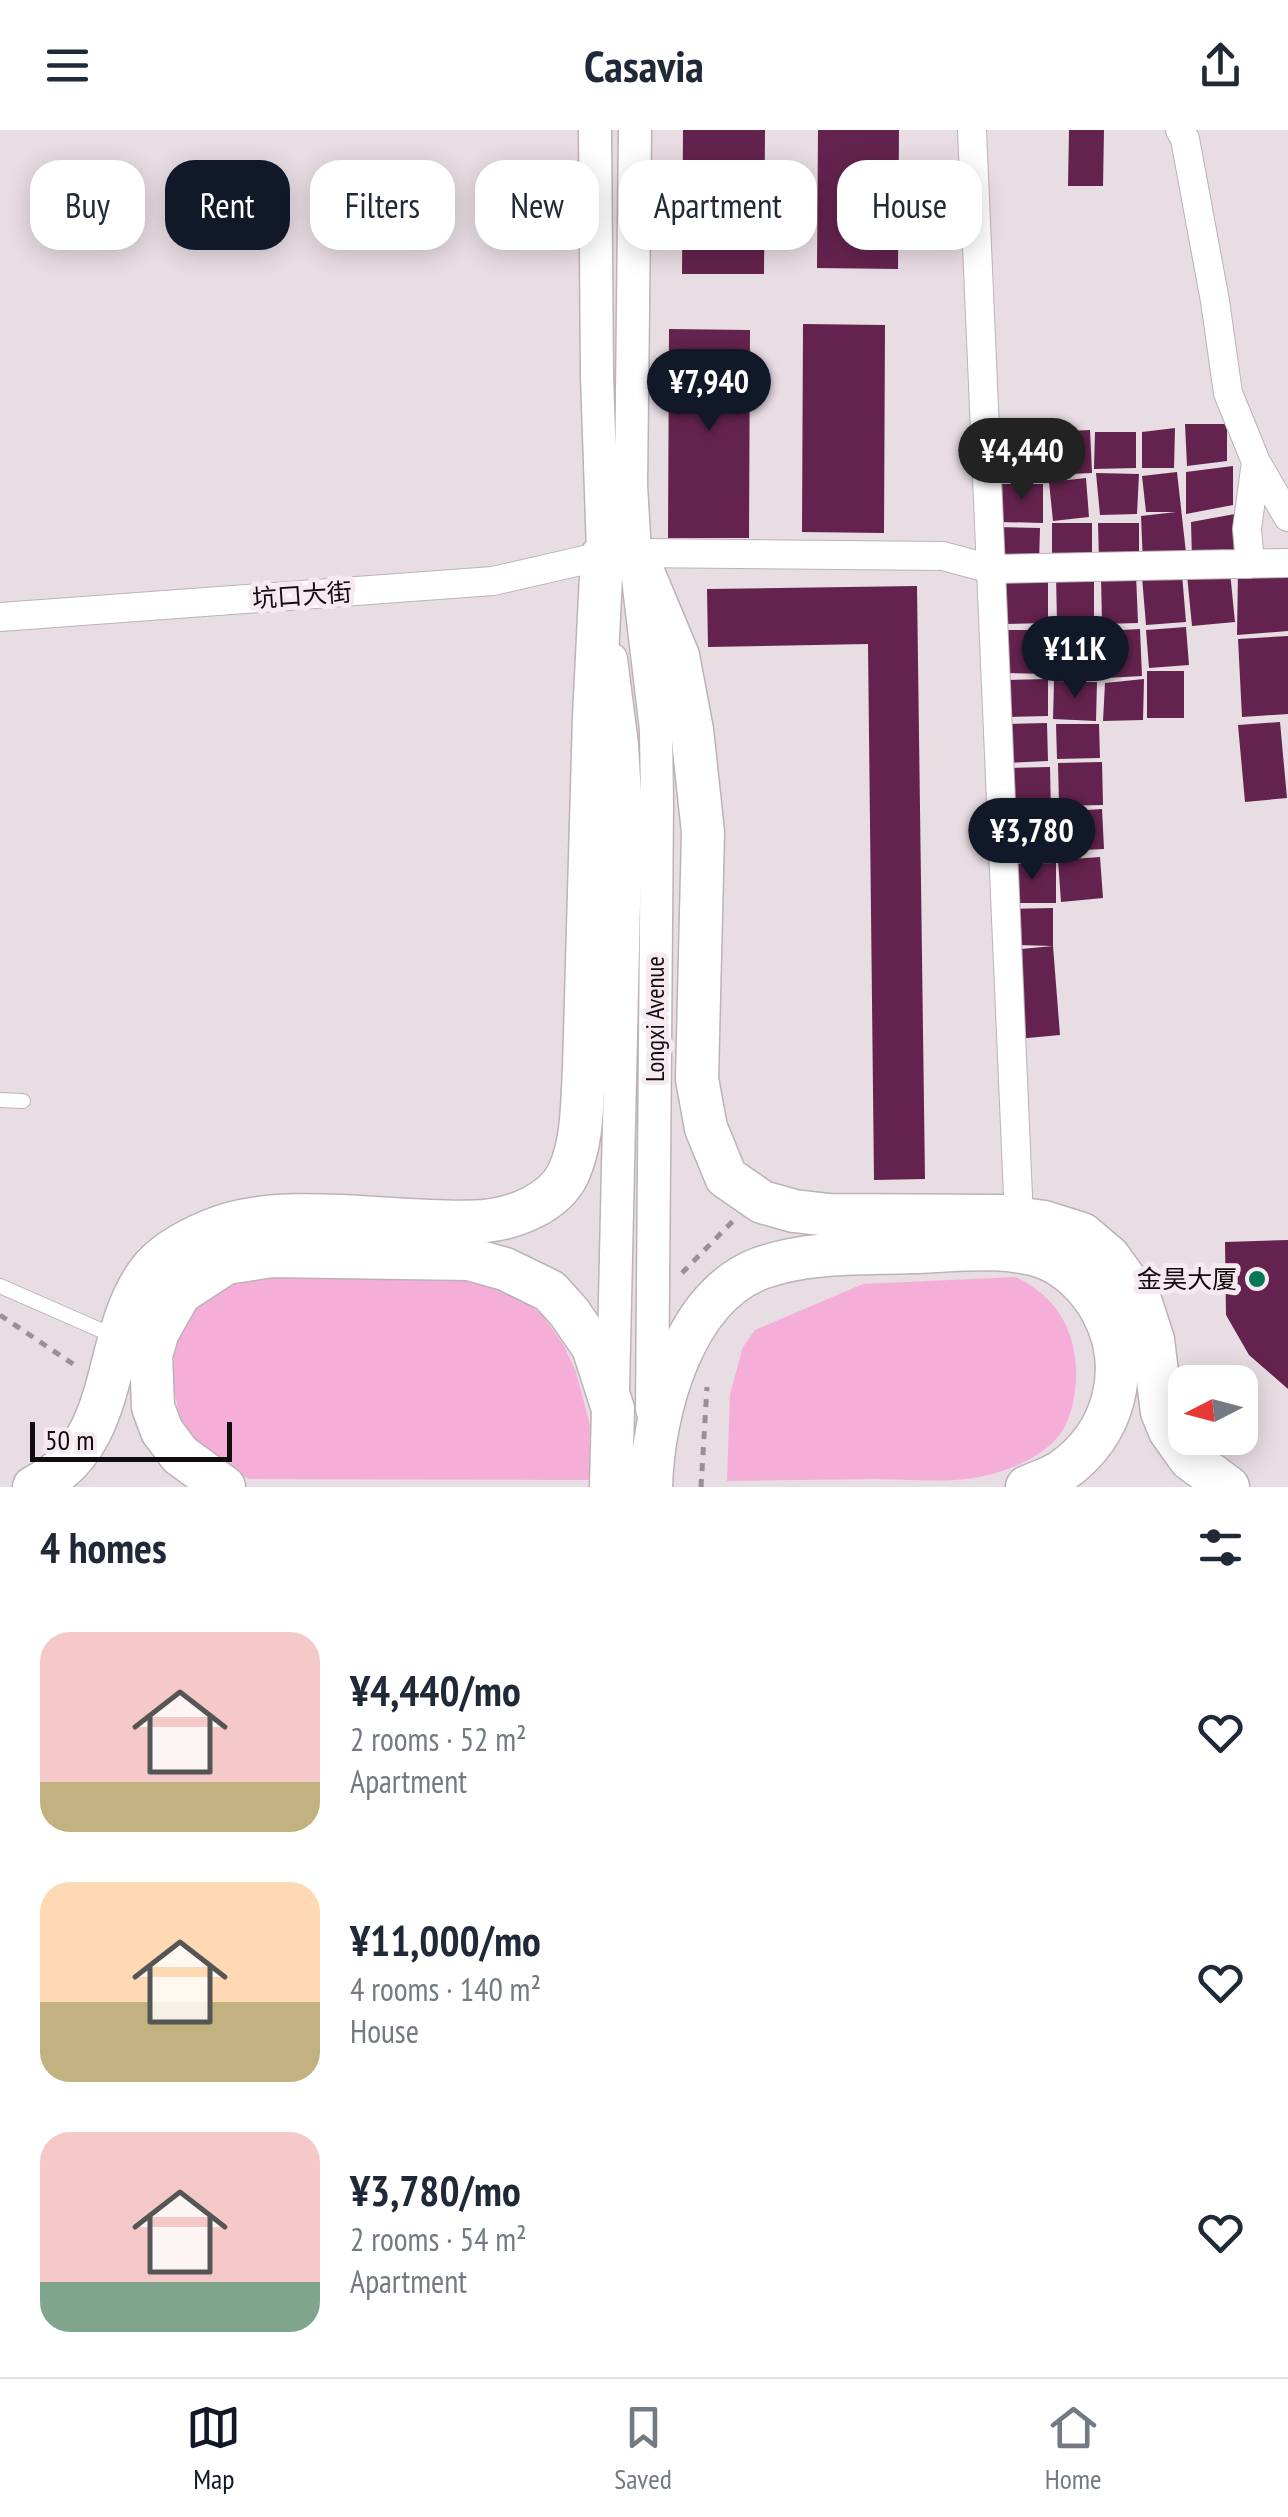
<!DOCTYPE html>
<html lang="en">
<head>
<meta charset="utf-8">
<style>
  body { margin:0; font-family:"PT Sans Narrow","Noto Sans SC",sans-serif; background:#f6f6f7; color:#1f2937; height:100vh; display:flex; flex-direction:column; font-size:38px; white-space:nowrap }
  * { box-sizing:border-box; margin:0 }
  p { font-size:32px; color:#747a83 }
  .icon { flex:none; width:55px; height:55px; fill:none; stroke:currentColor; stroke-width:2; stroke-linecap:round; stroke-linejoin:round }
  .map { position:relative; height:1357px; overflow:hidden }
  .panel { display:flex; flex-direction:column; background:#fff; flex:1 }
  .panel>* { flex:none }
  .hud { position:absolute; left:30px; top:30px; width:1230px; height:90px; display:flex; gap:20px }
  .needle { width:65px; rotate:264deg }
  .fabs { position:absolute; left:1168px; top:1235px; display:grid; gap:20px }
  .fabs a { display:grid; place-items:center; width:90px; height:90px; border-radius:20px; background:#fff; box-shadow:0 5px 25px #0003; font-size:50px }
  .scale { position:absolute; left:30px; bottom:25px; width:202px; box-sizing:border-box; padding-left:10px; border:5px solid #110d0f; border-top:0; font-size:28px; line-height:35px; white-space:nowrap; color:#110d0f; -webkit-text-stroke:8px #f6eaf0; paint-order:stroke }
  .price { position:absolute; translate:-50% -85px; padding:0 22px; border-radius:35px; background:#111827; color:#fff; font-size:32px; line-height:65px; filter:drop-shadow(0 2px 5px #0008) }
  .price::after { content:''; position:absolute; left:50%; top:60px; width:30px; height:22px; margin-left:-15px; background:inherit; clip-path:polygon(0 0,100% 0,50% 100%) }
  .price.on { background:#222; color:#fff }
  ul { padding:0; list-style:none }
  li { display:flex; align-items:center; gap:30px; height:250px; padding:0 40px }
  li span { display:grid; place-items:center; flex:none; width:280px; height:200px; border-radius:30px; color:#555 }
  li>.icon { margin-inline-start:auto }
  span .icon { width:120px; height:120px; fill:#fffc; stroke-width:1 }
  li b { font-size:42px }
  h2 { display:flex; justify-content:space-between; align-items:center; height:120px; padding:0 40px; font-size:42px }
  .chip { padding:0 35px; border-radius:30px; background:#fff; box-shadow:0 5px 25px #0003; font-size:35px; line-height:90px }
  .chip.on { background:#111827; color:#fff }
  header { display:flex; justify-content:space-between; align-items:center; height:130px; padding:0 40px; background:#fff; font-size:45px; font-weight:700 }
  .tab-bar { display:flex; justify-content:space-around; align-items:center; height:140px; border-top:2px solid #e0e1e3; background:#fff; font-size:28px; color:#747a83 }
  .tab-bar a { display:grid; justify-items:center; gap:5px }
  .tab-bar .on { color:#111827 }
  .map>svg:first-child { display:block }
  .green { fill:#f4aed7 }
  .building { fill:#64234e }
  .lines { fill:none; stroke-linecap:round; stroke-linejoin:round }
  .service-casing { stroke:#bcb2b8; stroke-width:16 }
  .minor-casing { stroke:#bcb2b8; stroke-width:30 }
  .tertiary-casing { stroke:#bcb2b8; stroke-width:35 }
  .primary-casing { stroke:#bcb2b8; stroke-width:45 }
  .path { stroke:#999095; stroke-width:5; stroke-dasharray:8 8; stroke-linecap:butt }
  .service { stroke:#fff; stroke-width:14 }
  .minor { stroke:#fff; stroke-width:28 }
  .tertiary { stroke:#fff; stroke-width:32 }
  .primary { stroke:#fff; stroke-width:42 }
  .poi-dot { fill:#037853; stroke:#f6eaf0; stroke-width:4 }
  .labels { text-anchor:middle; stroke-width:10; stroke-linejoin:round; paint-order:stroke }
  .street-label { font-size:25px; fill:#110d0f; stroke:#f6eaf0 }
  .poi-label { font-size:25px; fill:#110d0f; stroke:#f6eaf0; text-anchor:end }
</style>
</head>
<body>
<header><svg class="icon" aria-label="menu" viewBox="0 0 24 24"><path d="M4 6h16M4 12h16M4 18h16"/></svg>Casavia<svg class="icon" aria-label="share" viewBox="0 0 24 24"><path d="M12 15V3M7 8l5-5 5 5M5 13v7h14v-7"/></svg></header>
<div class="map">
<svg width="1288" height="1357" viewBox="0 0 1288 1357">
  <rect width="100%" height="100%" fill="#e8dde3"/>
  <path class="green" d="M252 1143 469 1148 523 1169 543 1186 563 1214 576 1242 590 1295 589 1350 249 1349 216 1334 184 1303 174 1261V1219L192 1183 216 1155Z
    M1016 1147C1054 1166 1073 1194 1076 1237 1077 1257 1073 1286 1061 1303 1044 1328 1001 1344 973 1348 941 1353 906 1349 874 1349 825 1350 776 1350 727 1351L730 1264 743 1217 755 1200 863 1154Z"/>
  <path class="building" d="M683 0H765L764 144H682Z
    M818 0H899L898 139 817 138Z
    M1069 0H1104L1103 56H1068Z
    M803 194 885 195 884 403 802 402Z
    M669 199 750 200 749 408H668Z
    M1185 294H1227V331L1187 336Z
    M1175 298 1174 338H1142V302Z
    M1090 300 1092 343 1046 345 1044 302Z
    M1095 302H1136V338L1094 339Z
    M998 305H1038L1039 347 999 348Z
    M1233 336V375L1186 384V342Z
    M1177 342 1187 432 1143 433 1141 386 1176 382H1146L1142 346Z
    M1096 343 1139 344 1137 384 1100 385Z
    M1086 348 1089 387 1053 391 1049 352Z
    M1000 354H1043V393L1000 392Z
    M1235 384V426L1192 429 1191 392Z
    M1052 393H1092V434H1052Z
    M1098 393H1139V432H1099Z
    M998 397 1040 398 1039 433 997 432Z
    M1230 442 1235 492 1192 496 1187 445Z
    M1238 442 1288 443V501L1237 505Z
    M1136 444 1138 493 1102 494 1101 446Z
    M1182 444 1186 492 1146 495 1142 447Z
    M1056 445H1094V493H1057Z
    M1048 447V493L1002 494 1001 448Z
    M917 456 925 1049 874 1050 868 514 708 517 707 459Z
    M1092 497 1095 542 1059 545 1056 499Z
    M1186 497 1189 535 1149 538 1146 500Z
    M1140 499 1142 546 1106 548 1104 501Z
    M1002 500H1050L1049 544 1002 543Z
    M1288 506V584L1242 587 1238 509Z
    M1147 541H1184V588H1147Z
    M1048 549V586L1005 587 1004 550Z
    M1144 549 1143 590 1103 591 1105 553Z
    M1054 551 1097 552 1096 591 1053 589Z
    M1280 592 1287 668 1245 672 1238 595Z
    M1047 593 1048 631 1005 633 1004 594Z
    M1056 594H1099L1100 628 1057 629Z
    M1102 632 1103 675 1059 676 1058 633Z
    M1050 637 1051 684 1006 685 1005 638Z
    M1102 679 1104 719 1061 721 1058 682Z
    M1051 687 1054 728 1011 732 1008 691Z
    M1100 727 1103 768 1061 772 1058 730Z
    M1056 733V773H1007V734Z
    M1053 778V816L1011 815 1010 779Z
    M1053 816 1060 905 1017 909 1010 820Z
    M1288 1110V1259L1249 1225 1226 1185 1225 1112Z"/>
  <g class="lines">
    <g class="service-casing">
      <path id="service" d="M0 970 23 971
        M0 1156 114 1206"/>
    </g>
    <g class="minor-casing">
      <path id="minor" d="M972 0 1019 1089
        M1180 0 1185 9 1215 171 1228 263 1256 332 1288 387
        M1250 434 1247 399 1256 332
        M0 487 493 451 602 426 635 423 943 426 991 439 1288 433"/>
    </g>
    <g class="tertiary-casing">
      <path id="tertiary" d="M595 0 597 246 604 450
        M635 0 631 355 635 423 656 599 657 674 652 1279
        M611 529 622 615 626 683 613 1259"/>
    </g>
    <g class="primary-casing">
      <path id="primary" d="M635 423 678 526 692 600 703 702 697 949 706 998 726 1047 762 1072 794 1081 829 1085 1001 1086 1044 1092 1082 1104 1109 1127 1140 1170 1153 1210 1162 1282 1170 1301 1190 1329 1228 1357
        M34 1357C124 1313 99 1209 149 1142 164 1122 190 1109 212 1100 285 1069 405 1097 485 1091 515 1088 554 1073 568 1044 583 1012 582 973 584 939L594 587 602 426
        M224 1357 180 1325 162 1301 153 1277 151 1225 158 1202 180 1163 226 1133 272 1126 469 1129 505 1139 550 1161 569 1182 593 1217 613 1279 611 1357
        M651 1357C653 1282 683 1167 761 1138 809 1121 862 1124 912 1122 954 1121 1007 1113 1048 1129 1071 1139 1090 1159 1102 1181 1132 1238 1115 1304 1062 1341 1052 1348 1038 1352 1027 1357"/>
    </g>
    <path class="path" d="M682 1143 734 1090
      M0 1185 76 1236
      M701 1357 707 1257"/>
    <use href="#service" class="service"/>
    <use href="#minor" class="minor"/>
    <use href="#tertiary" class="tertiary"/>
    <use href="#primary" class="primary"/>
  </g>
  <circle class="poi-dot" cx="1257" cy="1149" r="10"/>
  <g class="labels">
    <g class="street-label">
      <text transform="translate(302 465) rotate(-4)" y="9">坑口大街</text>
      <text transform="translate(655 889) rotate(-90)" y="9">Longxi Avenue</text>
    </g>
    <g class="poi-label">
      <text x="1237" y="1158">金昊大厦</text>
    </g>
  </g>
</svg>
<div class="fabs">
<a><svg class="needle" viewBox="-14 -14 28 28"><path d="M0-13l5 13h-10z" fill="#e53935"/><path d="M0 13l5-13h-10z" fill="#747a83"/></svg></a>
</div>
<div class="scale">50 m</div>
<b class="price" style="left:709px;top:304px">¥7,940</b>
<b class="price on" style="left:1022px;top:373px">¥4,440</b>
<b class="price" style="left:1075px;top:571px">¥11K</b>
<b class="price" style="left:1032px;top:753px">¥3,780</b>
<div class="hud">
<a class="chip">Buy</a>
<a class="chip on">Rent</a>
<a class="chip">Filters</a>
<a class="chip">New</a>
<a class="chip">Apartment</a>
<a class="chip">House</a>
</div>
</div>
<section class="panel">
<h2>4 homes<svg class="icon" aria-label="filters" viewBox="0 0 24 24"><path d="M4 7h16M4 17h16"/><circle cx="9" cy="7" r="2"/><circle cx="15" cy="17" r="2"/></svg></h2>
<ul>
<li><span style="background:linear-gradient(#f6c9c9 75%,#c2b280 0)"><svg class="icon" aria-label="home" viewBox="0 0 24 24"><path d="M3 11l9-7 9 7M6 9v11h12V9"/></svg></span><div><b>¥4,440/mo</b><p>2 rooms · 52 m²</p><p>Apartment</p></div><svg class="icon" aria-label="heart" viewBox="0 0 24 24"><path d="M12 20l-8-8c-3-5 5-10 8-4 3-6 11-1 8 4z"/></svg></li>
<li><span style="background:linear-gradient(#ffd9b3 60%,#c2b280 0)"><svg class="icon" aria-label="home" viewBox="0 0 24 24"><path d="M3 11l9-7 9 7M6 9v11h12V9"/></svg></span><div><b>¥11,000/mo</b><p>4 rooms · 140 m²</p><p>House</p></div><svg class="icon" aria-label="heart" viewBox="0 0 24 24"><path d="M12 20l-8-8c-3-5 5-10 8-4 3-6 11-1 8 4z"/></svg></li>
<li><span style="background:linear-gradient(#f6c9c9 75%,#7fa58c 0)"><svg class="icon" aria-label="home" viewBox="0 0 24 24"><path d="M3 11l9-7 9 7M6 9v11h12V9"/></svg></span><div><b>¥3,780/mo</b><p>2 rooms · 54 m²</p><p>Apartment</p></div><svg class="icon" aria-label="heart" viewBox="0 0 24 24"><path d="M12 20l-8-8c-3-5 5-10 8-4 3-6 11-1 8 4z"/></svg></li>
</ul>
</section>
<nav class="tab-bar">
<a class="on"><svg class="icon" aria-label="map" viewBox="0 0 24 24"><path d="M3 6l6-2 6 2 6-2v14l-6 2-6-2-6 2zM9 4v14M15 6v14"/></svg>Map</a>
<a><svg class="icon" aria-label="saved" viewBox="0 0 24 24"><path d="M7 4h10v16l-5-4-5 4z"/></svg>Saved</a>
<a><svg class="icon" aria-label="home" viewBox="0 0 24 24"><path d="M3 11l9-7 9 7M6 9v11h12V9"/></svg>Home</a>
</nav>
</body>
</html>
